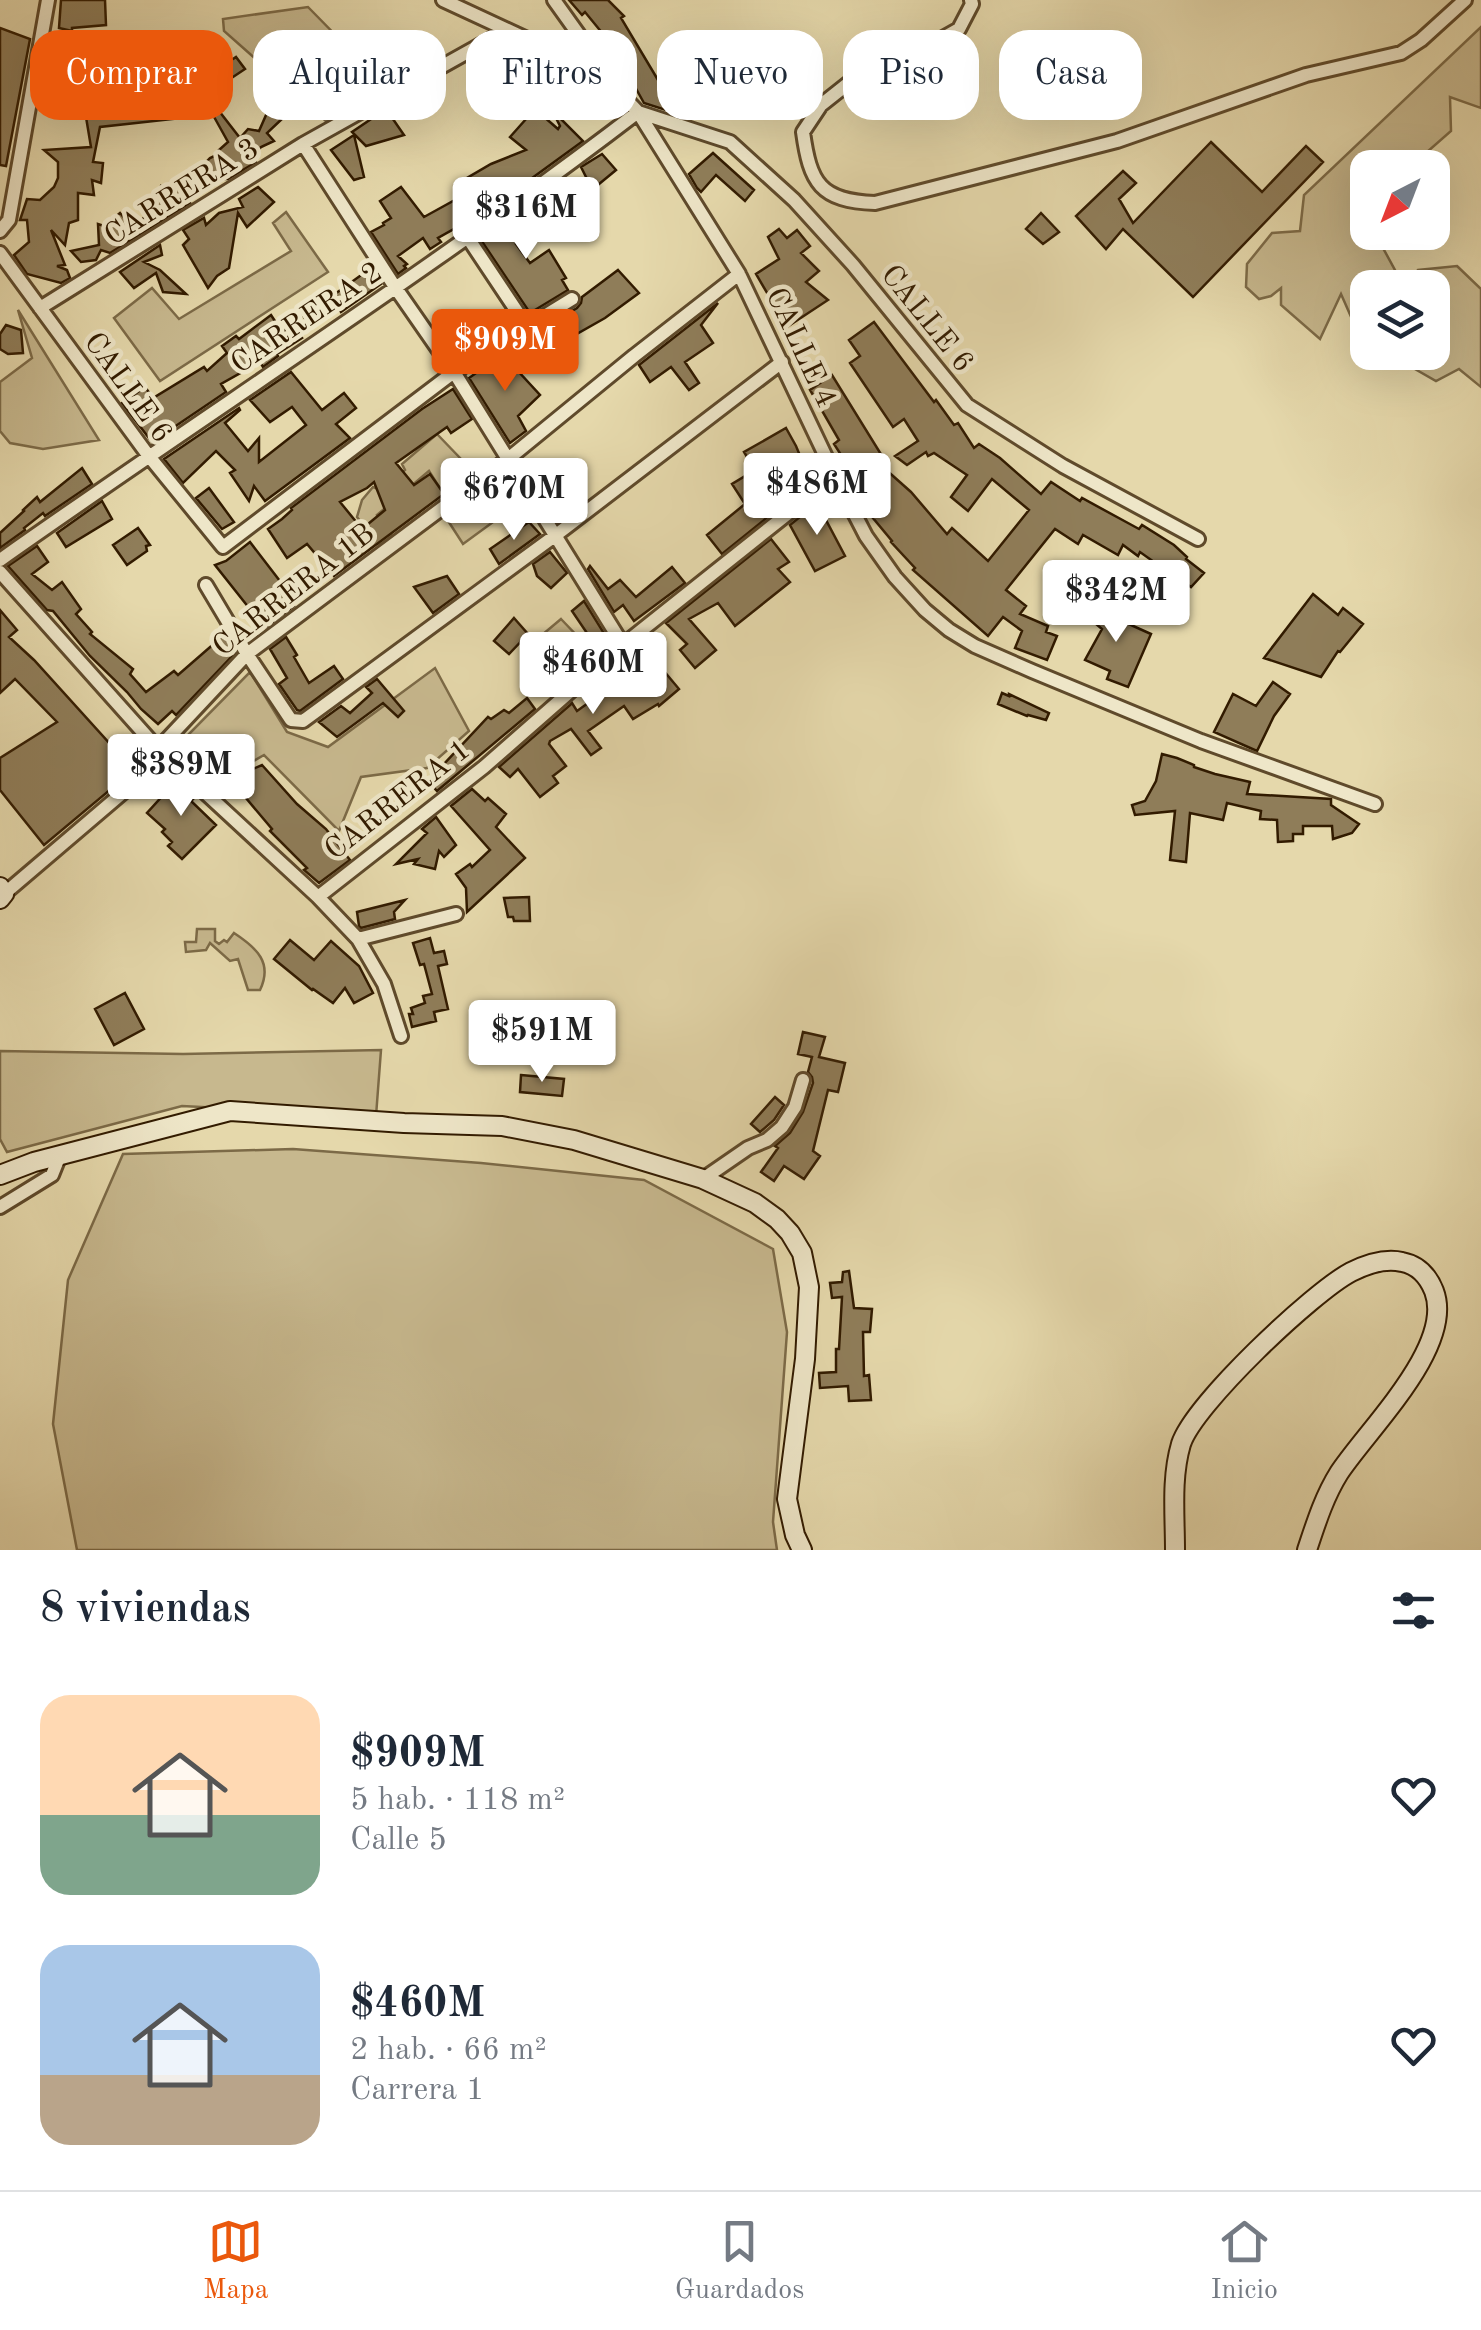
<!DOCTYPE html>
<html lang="es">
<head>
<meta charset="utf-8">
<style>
  body { margin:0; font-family:"Old Standard TT",serif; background:#f2f2f3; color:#1f2937; height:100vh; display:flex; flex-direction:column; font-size:38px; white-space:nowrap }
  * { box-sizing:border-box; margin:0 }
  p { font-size:32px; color:#747a83 }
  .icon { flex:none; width:55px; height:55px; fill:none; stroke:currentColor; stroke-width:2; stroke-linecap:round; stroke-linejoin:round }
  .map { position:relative; height:1550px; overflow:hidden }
  .details { display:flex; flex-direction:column; background:#fff; flex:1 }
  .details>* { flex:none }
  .banner { position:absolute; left:30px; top:30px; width:1422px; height:90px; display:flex; gap:20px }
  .needle { width:65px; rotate:222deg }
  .buttons { position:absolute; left:1350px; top:150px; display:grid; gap:20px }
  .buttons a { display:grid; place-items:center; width:100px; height:100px; border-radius:20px; background:#fff; box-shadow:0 10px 40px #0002; font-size:50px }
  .price { position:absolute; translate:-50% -85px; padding:0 22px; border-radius:10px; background:#fff; color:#222; font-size:32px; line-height:65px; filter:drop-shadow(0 2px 5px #0008) }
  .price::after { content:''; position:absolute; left:50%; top:60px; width:30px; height:22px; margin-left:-15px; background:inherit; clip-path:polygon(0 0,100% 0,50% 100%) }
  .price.selected { background:#ea580c; color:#fff }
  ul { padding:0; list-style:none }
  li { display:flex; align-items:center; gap:30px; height:250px; padding:0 40px }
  li span { display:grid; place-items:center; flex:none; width:280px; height:200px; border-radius:30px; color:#555 }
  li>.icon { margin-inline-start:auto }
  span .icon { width:120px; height:120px; fill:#fffc; stroke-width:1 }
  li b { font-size:42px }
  h2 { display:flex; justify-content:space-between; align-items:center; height:120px; padding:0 40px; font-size:42px }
  .pill { padding:0 35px; border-radius:30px; background:#fff; box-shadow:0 10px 40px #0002; font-size:35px; line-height:90px }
  .pill.selected { background:#ea580c; color:#fff }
  .tab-bar { display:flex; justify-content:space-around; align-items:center; height:140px; border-top:2px solid #e0e1e3; background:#fff; font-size:28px; color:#747a83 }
  .tab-bar a { display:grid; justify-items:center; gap:5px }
  .tab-bar .selected { color:#ea580c }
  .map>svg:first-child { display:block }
  .green { fill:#c7b88e; stroke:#7c6a47; stroke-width:2.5 }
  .building { fill:#8f7d59; stroke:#321b00; stroke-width:2.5; fill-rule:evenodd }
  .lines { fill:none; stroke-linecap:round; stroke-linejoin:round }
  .street-casing { stroke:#5f4a2b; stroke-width:18 }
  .secondary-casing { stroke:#321b00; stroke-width:22 }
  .street { stroke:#eee6c8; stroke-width:12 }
  .secondary { stroke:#eee6c8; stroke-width:18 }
  .labels { text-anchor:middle; stroke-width:9; stroke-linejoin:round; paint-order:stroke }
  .street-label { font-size:30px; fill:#321b00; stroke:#eee6c8 }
</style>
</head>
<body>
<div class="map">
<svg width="1481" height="1550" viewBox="0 0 1481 1550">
  <rect width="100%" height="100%" fill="#e5d8ab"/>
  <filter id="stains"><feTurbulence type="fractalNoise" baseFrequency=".002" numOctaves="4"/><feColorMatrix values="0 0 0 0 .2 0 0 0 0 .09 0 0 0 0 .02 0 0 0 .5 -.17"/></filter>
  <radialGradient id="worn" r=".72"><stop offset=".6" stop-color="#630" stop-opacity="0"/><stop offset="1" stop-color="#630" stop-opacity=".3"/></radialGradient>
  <path class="green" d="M308 7 355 55C355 96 366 100 327 122L224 31 223 19Z
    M1481 27V108L1450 97 1451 131 1410 167 1368 168V232L1394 233 1383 248 1402 283 1397 287 1368 288 1367 317 1356 328 1341 294 1320 339 1281 305V288L1271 296 1259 299 1246 287 1247 264 1272 233 1300 231 1304 195Z
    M286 212 328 272 160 381 114 318 152 288 179 319 291 251 273 223Z
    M1457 266 1481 289V387L1459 369 1436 381 1387 353 1432 352V288L1404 287 1418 270Z
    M18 310 99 440 43 449 10 443 0 431V382L32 358Z
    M437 434 461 459 463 476 443 493 429 471 377 515 392 536 379 545 357 517 362 500 373 487 381 490 405 470 402 464Z
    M484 486 504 514 463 544 443 513Z
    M561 619 582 641 550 677 524 650Z
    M435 668 469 731 427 768 361 777 339 831 264 755 229 775 187 736 250 672 287 732 328 747Z
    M197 929H215V941L219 944 224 940 227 942 234 933C257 948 273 963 260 990H248L238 959 230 961 210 943 206 950 186 952 185 942H196Z
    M381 1050 376 1116 182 1106 7 1152 0 1139V1051L183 1054Z
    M293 1149 481 1163 644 1180 773 1249 787 1332 773 1522 777 1550H77L53 1424 68 1280 123 1154Z"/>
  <path class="building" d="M61 0H105L106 25 72 28V31L59 28Z
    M569 0H608L624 16 621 18 658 80 703 87 710 94 699 105 681 87 675 113 644 103 629 76 631 74 603 34 585 12 582 15Z
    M0 28 30 39 6 166 0 165Z
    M156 42 169 102 236 57 245 69 188 107 191 117 100 127 93 162 103 163 101 183 92 180 94 195 78 193V220L69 223 65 245 51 230 65 265 57 266 67 270 70 278 61 283 27 274 14 255 29 242 27 220H20L27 199 40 200 54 187 58 178V162L44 150 91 147 84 105 141 98 136 47Z
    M503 44 521 56 483 85 471 66Z
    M536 64 558 74 546 98 527 88Z
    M270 106 283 112 282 114 284 117 267 133 274 141 261 147 252 156 256 162 228 179H190L210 158 221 153 219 150 228 142 213 115 219 111 240 138 248 129 259 131Z
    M386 109 404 135 366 146 352 132Z
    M535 109 558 129 560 126 556 118 558 116 583 141 465 227 463 224 438 238 441 242 430 249 423 238 398 256 407 264 404 266 406 268 398 274 371 232 384 225 383 223 391 218 380 201 401 187 424 217 462 196 455 185 491 164 526 150 510 137Z
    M354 135 364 177 354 180 331 150Z
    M1211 142 1262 192 1306 146 1323 162 1193 297 1123 229 1106 249 1076 216 1123 171 1136 183 1119 199 1133 223Z
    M713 153 754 190 745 201 716 175 701 192 697 188 689 174Z
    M602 154 616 170 587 194 579 183 586 177 581 167Z
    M161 186 172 195 179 187 190 203 110 253 101 250 96 260 81 262 71 251 99 245 98 224 107 227V224L120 213 135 230 157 199 155 197Z
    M258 187 274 202 247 227 238 213 229 268 217 276 208 288 183 245 189 239 183 230 204 218 206 225 219 213 243 207 239 199Z
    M529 205 544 225 516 244 530 263 549 250 566 278 562 280 568 290 530 313 481 240Z
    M1041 213 1059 232 1043 244 1026 229Z
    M779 229 787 238 797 230 810 246 801 253 819 271 806 282 828 300 787 327 756 274 779 259 768 237Z
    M160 245 162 255 144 262 160 270 186 294 163 292 156 273 134 288 120 272Z
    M371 268 381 284 341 312 332 296Z
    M618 270 639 293 605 318 566 340 553 322 577 308 581 303 582 297Z
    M327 288 336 305 308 324 298 307Z
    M718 303 701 325 713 343 685 362 699 383 689 390 671 367 650 382 639 365Z
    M271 315 282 332 292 325 302 338 277 354 278 356 263 367 260 362 221 384 226 392 152 442 122 403 145 387 153 398 204 367 207 371 227 353 222 346 236 336 239 339Z
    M473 322 483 333 484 339 457 358 444 340Z
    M874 322 934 402 936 400 954 425 958 423 974 448 979 444 1000 458 1041 494 1051 482 1080 501 1082 498 1139 529 1142 525 1174 545 1187 557 1186 559 1204 573 1191 587 1172 574 1153 596 1143 588 1161 567 1140 552 1138 556 1123 545 1118 555 1083 535 1078 544 1055 529 1006 590 1026 606 1020 614 1048 626 1046 632 1057 636 1047 660 1015 648 1022 631 1003 617 988 636 913 570 915 568 891 542 892 541 873 518 875 516 841 463 845 461 834 444 839 440 810 390 832 375 887 464 884 468 911 492 947 534 952 528 988 561 1029 510 992 479 968 511 951 497 967 475 934 453 928 456 926 452 907 465 895 456 918 441 904 419 893 427 850 363 860 356 849 340Z
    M6 325 21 330 23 353 8 354 0 349V334Z
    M507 351 521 369 518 371 540 395 518 416 526 431 510 443 469 378Z
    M291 372 322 410 344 393 356 408 336 424 350 438 265 501 254 486 249 501 230 473 235 470 216 451 183 483 164 459 239 408 240 410 225 423 248 451 259 438V462L306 425 292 407 270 422 250 400Z
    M453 389 472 419 451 433 447 427 396 463 414 485 430 474 444 494 334 576 307 544 287 558 268 529 282 519 292 510 291 508 422 409ZM374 482 385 510 362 529 340 502 367 488Z
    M786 428 796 446 811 482 722 554 707 535 745 504 732 484 755 470 744 452Z
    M82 468 92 484 45 516 43 513 24 528 25 530 0 548V533L24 511 23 510 37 497 40 502Z
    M209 488 234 522 222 529 196 498Z
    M102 501 112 519 66 547 57 533Z
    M817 503 845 556 815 571 790 525Z
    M529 522 540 534 499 564 490 549Z
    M138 528 150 545 146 546 147 551 127 565 113 545Z
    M771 539 789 562 778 569 790 582 735 626 718 603 689 619 716 650 695 668 680 650 687 644 666 623Z
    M250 542 286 589 283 592 294 606 265 628 215 565 226 561Z
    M37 546 48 562 32 574 52 590 62 582 81 609 76 614 92 632 90 634 133 669 130 674 146 692 174 671 178 675 224 635 235 653 176 715 172 711 158 724 141 709 127 692 90 656 53 611 47 610 8 566Z
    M550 552 567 573 551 588 537 576 533 564Z
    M590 566 608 589 620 580 636 597 672 567 685 583 634 621 623 605 614 612 588 569Z
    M447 576 459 594 433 613 414 587Z
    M1313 594 1338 615 1343 608 1363 624 1340 652 1338 651 1321 677 1264 658Z
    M1092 598 1113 617 1151 634 1128 687 1107 679 1110 671 1085 660 1102 629 1081 611Z
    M584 601 610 643 581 669 570 656 591 639 572 611Z
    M0 610 17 630 9 637 34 660 120 755 129 774 44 845 0 790V758L57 722 15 679 0 693Z
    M514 618 528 634 509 654 494 641Z
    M286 637 297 655 294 657 309 683 334 666 343 679 300 711 297 710 279 684 287 678 270 649Z
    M637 647 653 668 658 664 679 689 659 706 658 704 633 719 624 706 588 731 601 748 591 755 571 729 550 741 549 744 566 766 553 776 558 783 540 797 518 769 510 777 499 767 570 705 572 703 577 711 598 696 591 686Z
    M377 679 404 711 398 717 383 703 337 737 319 722 341 706 350 713 372 693 366 687Z
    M1273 682 1290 694 1274 716 1257 751 1214 732 1233 694 1256 706Z
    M1002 693 1009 696V694L1049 713 1046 720 1028 715 1027 716 998 704Z
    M527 698 535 709 437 791 428 781 488 717 491 719 504 710 509 713Z
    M1162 754 1177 758 1194 765V767L1215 774 1250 782 1247 794 1331 799V805L1359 824 1352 833 1333 839 1332 826H1303V834H1293V841L1278 842 1277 820 1260 819 1261 811 1227 803 1223 820 1190 813 1186 862 1170 860 1175 811 1135 815 1132 805 1145 801 1156 781Z
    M262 765 297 804 326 829 350 860 319 883 304 870 307 868 270 831 272 829 230 779Z
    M177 780 195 797 191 801 216 825 182 859 168 846 172 842 162 832 165 829 147 813Z
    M472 789 485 801 488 798 506 814 496 827 525 858 467 912 466 888 456 874 470 864 472 867 490 850 451 806Z
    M436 817 456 845 444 857 439 851 435 869 414 864 418 859 396 864 427 833 422 829Z
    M529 897 530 921H514L513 917H508L504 898Z
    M405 900 394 912 395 919 361 928 359 926 357 912Z
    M430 938 434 953 444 951 447 964 438 966 448 1009 434 1012 436 1021 412 1027 409 1014H413L411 1008 425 1003 423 996 432 994 424 964 420 965 413 943Z
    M290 940 314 960 331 941 359 966 373 993 354 1003 345 988 333 1003 313 989 312 990 274 959Z
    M125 993 144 1029 114 1045 95 1009Z
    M803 1032 825 1037 819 1057 845 1063 838 1092 828 1090 813 1151 820 1156 804 1179 784 1166 774 1181 761 1172 778 1148 775 1146 790 1133 803 1112 813 1083 812 1077 808 1072 812 1057 798 1054Z
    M521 1075 564 1079 562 1096 520 1092Z
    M775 1097 784 1105 774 1120 760 1132 751 1124Z
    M849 1271 854 1308 872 1309 870 1332H863L864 1376 869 1375 871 1400 849 1401 848 1386 820 1388 819 1373 836 1372V1349H839L842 1297 832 1298 830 1283 842 1282 843 1272Z"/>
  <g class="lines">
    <g class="street-casing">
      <path id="street" d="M443 0 600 73
        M554 0 579 35 601 73 638 112 739 274 835 476 866 536 895 577 925 610 949 630 975 646 1032 671 1201 741 1375 804
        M971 0 972 4 959 29 920 51 850 82 821 105 803 132C810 183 820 201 875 203L1117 141 1306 75 1401 53 1421 40 1465 0
        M303 144 395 287 454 372 623 645
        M0 231 9 220 48 0
        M468 238 528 328
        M0 253 148 455 223 547 454 372 572 299
        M40 308 303 144 507 30
        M0 560C212 410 432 270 638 112L730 142 794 200 853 265 967 405 1063 466 1198 539
        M0 572 158 749 318 897 358 939 384 984 401 1036
        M206 585 247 654 291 720 303 721 556 535 782 362
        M4 894 140 778 158 749 247 654 508 459 634 356 739 274
        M318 897 484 767 623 645 835 476
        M358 939 456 914
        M703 1179 748 1148 767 1140 782 1127 795 1107 803 1080
        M0 1207 52 1175 60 1155"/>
    </g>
    <g class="secondary-casing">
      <path id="secondary" d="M0 887 4 894 0 899
        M0 1175 34 1162 230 1111 404 1123 502 1126 574 1140 703 1179 755 1203 777 1219 790 1233 802 1253 809 1287 805 1359 787 1499 795 1535 802 1550
        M1175 1550C1175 1515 1171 1478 1181 1444 1194 1404 1313 1292 1351 1272 1365 1265 1385 1258 1402 1262 1418 1265 1428 1276 1434 1291 1455 1346 1368 1429 1339 1473 1324 1497 1316 1523 1307 1550"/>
    </g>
    <use href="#street" class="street"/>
    <use href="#secondary" class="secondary"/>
  </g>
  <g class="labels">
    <g class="street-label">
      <text transform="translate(181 191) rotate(-32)" y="10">CARRERA 3</text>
      <text transform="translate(306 317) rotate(-34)" y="10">CARRERA 2</text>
      <text transform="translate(928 318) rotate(51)" y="10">CALLE 6</text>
      <text transform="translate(802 347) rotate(65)" y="10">CALLE 4</text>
      <text transform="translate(129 387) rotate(54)" y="10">CALLE 6</text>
      <text transform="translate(293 589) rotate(-38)" y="10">CARRERA 1B</text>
      <text transform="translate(397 799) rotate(-38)" y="10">CARRERA 1</text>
    </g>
  </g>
  <rect width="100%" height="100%" filter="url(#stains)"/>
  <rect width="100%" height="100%" fill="url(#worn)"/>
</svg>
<div class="buttons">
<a><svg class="needle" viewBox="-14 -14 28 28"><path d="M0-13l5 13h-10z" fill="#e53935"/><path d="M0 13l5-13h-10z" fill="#747a83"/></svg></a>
<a><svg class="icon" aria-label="layers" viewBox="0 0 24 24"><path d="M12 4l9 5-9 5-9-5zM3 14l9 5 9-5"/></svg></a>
</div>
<b class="price" style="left:526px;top:262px">$316M</b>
<b class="price selected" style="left:505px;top:394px">$909M</b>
<b class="price" style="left:817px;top:538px">$486M</b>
<b class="price" style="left:514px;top:543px">$670M</b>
<b class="price" style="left:1116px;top:645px">$342M</b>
<b class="price" style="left:593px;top:717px">$460M</b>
<b class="price" style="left:181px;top:819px">$389M</b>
<b class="price" style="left:542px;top:1085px">$591M</b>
<div class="banner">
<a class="pill selected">Comprar</a>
<a class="pill">Alquilar</a>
<a class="pill">Filtros</a>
<a class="pill">Nuevo</a>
<a class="pill">Piso</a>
<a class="pill">Casa</a>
</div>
</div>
<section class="details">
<h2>8 viviendas<svg class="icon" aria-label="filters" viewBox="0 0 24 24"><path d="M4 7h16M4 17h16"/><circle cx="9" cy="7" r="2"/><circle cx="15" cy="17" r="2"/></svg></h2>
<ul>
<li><span style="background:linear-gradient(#ffd9b3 60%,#7fa58c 0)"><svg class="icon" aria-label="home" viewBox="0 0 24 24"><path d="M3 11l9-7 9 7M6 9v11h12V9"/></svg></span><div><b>$909M</b><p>5 hab. · 118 m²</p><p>Calle 5</p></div><svg class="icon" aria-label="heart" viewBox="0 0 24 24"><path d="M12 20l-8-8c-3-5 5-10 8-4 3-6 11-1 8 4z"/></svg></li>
<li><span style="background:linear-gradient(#a9c7e8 65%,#b9a48a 0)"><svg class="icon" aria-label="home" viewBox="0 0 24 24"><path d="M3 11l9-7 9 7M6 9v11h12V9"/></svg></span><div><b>$460M</b><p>2 hab. · 66 m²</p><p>Carrera 1</p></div><svg class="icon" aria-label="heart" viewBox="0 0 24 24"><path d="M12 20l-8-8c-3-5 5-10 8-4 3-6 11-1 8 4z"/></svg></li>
</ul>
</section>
<nav class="tab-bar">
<a class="selected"><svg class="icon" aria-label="map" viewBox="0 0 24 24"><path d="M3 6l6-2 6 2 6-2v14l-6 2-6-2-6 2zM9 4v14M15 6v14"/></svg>Mapa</a>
<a><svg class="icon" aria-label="saved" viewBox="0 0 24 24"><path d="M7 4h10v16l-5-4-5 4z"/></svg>Guardados</a>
<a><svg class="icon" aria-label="home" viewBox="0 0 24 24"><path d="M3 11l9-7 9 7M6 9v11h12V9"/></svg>Inicio</a>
</nav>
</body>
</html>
